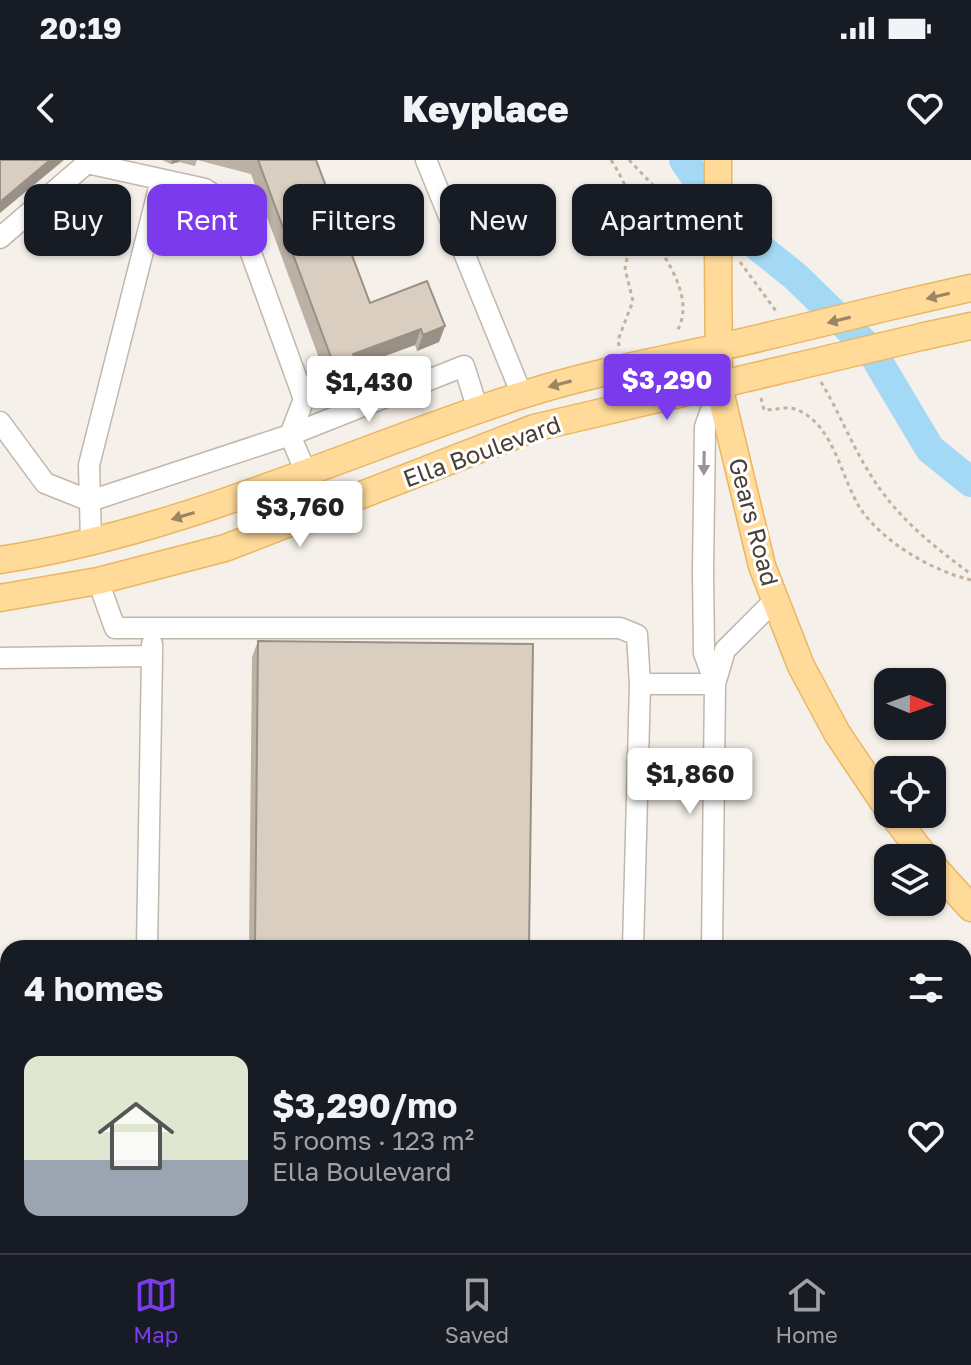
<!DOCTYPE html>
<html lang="en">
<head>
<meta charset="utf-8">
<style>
  body { margin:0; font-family:"Golos Text",sans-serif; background:#20242c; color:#f1f3f6; height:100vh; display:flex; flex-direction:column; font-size:30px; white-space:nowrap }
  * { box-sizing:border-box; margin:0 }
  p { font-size:26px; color:#9ea1a6 }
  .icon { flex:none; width:44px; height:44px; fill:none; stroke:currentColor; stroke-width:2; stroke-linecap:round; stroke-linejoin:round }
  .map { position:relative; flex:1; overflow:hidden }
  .details { position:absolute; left:0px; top:780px; width:972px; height:314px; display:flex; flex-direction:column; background:#171b24; border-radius:24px 24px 0 0; box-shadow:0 2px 6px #0004 }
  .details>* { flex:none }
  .guide { position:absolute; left:24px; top:24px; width:924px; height:72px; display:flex; gap:16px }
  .needle { width:52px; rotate:91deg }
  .buttons { position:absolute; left:874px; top:508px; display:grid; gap:16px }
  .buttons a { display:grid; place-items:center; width:72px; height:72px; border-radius:16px; background:#171b24; box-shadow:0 2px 6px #0004; font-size:40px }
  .price { position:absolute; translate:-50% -68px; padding:0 18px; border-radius:8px; background:#fff; color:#222; font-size:26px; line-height:52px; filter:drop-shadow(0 2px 4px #0008) }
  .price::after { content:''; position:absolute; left:50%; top:48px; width:24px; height:18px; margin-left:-12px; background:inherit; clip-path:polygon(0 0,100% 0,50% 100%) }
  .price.active { background:#7c3aed; color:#fff }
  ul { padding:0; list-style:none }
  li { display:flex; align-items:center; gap:24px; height:200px; padding:0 24px }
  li+li { border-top:2px solid #363941 }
  li span { display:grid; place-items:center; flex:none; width:224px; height:160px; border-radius:16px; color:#555 }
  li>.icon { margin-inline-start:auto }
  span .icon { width:96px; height:96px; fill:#fffc; stroke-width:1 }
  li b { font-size:34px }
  h2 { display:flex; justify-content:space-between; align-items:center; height:96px; padding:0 24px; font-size:34px }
  .pill { padding:0 28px; border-radius:16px; background:#171b24; box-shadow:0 2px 6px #0004; font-size:28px; line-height:72px }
  .pill.active { background:#7c3aed; color:#fff }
  .status { display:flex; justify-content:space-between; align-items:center; height:56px; padding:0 40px; background:#171b24; direction:ltr }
  .status svg { height:22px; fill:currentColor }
  header { display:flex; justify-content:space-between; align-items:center; height:104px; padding:0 24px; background:#171b24; font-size:36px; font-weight:800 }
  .tab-bar { display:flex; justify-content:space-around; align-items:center; height:112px; border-top:2px solid #363941; background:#171b24; font-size:22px; color:#9ea1a6 }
  .tab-bar a { display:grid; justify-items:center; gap:4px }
  .tab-bar .active { color:#7c3aed }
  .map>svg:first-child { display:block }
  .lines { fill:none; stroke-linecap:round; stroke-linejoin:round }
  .stream { stroke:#a3d9f4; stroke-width:5 }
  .river { stroke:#a3d9f4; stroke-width:30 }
  .minor-casing { stroke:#c1b7ab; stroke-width:23 }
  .major-casing { stroke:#e9b763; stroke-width:29 }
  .path { stroke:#c3b29b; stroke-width:3; stroke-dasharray:4 4; stroke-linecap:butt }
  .minor { stroke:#fff; stroke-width:20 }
  .major { stroke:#ffda98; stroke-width:26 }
  .major-bridge-casing { stroke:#e9b763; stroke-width:29; stroke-linecap:butt }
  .major-bridge { stroke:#ffda98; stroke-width:26 }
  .wall { fill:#bbb1a5 }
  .shaded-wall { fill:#999086 }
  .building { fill:#dacec0; stroke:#999086; stroke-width:2 }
  .oneway { fill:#9b8563 }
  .oneway2 { fill:#9b9691 }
  .labels { text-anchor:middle; stroke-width:6; stroke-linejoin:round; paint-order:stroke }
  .street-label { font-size:24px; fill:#494037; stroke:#fff }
</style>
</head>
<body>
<div class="status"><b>20:19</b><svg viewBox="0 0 49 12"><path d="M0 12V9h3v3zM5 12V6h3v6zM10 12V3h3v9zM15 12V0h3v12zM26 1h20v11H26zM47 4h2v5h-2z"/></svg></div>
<header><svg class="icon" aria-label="back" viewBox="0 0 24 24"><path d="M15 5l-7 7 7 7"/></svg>Keyplace<svg class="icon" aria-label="heart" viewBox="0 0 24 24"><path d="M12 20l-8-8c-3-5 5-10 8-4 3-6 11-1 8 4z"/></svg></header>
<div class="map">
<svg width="971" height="1093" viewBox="0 0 971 1093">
  <rect width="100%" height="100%" fill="#f5f0e9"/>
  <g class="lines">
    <path class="stream" d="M964 865 971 860
      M0 896H8"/>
    <path class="river" d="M684 0 724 59 796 117 871 190 930 289 971 322"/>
    <g class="minor-casing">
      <path id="minor" d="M426 0 522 235
        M0 78 87 3 205 29 235 49 304 239 290 275 307 315
        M0 262 45 323 90 341 290 275 464 206 478 250
        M91 382 89 305 161 20
        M98 421 115 468H620L637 475 640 524H715
        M0 498 152 496V484
        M715 523 704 493 703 411 705 267 719 227
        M147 788 152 496
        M633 788 640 524
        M712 788 715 524 725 490 775 440
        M964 956 971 955
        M718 1086 719 1093
        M629 1093V1086
        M698 1093V1086
        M786 1093V1086"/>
    </g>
    <g class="major-casing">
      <path id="major" d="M718 85 719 227 762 406 801 506 837 573 888 649
        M905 143 971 128
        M925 176 971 166
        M0 400C182 372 346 292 519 236 601 209 688 196 772 175
        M0 438 98 421 225 388 534 268 794 207
        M892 654 926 698
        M932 705 971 748"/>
    </g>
    <path class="path" d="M611 0C623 18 629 36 639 55 656 88 700 134 676 173
      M629 0 670 43 697 62
      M740 102 776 151
      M619 186 618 180 633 141 625 109 629 87 640 60
      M821 222C838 250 850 281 867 309 893 354 930 384 971 414
      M761 238 764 250C774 250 786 246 795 249 835 263 841 321 862 351 886 384 933 411 971 420"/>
    <use href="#minor" class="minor"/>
    <use href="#major" class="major"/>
    <g class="major-bridge-casing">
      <path id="major-bridge" d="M718 85V0
        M772 175 905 143
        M794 207 925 176"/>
    </g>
    <use href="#major-bridge" class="major-bridge"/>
  </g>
  <path class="wall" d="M162 0H316L370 143 445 166 439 182 417 191 415 185 352 208 349 216 329 225 251 14 197 0 195 6 179 2 171 4Z
    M258 481 529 788H249L252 497Z
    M821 1086H926V1093H821Z"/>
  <path class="shaded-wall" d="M50 0H64L0 53V42Z
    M172 0H180L179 2 171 4Z
    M445 166 439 182 417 191 423 175Z
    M421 169 415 185 352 208 349 216 329 225 335 208 353 194Z
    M0 1064H8V1081H0Z
    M964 1072H971V1088H932L933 1086H964Z"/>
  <path class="building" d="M0 0H50L0 42Z
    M258 0H316L370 143 427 121 445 166 423 175 421 169 353 194 355 199 335 208Z
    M258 481 533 484 529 788H255Z
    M0 926H8V1064H0Z
    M964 975H971V1072H964Z
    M827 1086H926V1093H827Z"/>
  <defs><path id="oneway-solid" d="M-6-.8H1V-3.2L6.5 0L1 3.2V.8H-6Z" transform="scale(2)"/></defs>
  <g class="oneway">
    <use href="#oneway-solid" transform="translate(938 136) rotate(167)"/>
    <use href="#oneway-solid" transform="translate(839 160) rotate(166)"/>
    <use href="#oneway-solid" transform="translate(560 224) rotate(165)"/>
    <use href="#oneway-solid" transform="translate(183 356) rotate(163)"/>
  </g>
  <use class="oneway2" href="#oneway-solid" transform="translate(704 303) rotate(91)"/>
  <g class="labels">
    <g class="street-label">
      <text transform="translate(482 292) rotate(-20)" y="8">Ella Boulevard</text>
      <text transform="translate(753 362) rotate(75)" y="8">Gears Road</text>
    </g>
  </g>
</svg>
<div class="buttons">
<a><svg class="needle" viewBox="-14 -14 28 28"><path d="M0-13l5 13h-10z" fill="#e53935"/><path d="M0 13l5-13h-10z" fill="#9ea1a6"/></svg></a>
<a><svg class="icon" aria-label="locate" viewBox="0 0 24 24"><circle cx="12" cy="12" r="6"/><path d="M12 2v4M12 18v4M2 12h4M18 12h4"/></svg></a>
<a><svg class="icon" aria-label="layers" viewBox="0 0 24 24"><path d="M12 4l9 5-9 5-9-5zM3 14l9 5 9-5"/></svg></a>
</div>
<b class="price active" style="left:667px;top:262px">$3,290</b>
<b class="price" style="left:369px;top:264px">$1,430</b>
<b class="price" style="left:300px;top:389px">$3,760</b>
<b class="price" style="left:690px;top:656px">$1,860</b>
<div class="guide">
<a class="pill">Buy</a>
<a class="pill active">Rent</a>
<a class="pill">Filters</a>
<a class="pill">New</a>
<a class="pill">Apartment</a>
</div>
<section class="details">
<h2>4 homes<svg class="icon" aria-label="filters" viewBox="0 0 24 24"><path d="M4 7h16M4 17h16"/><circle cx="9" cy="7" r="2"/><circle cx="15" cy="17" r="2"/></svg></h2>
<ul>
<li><span style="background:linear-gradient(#dfe7d0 65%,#9aa5b1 0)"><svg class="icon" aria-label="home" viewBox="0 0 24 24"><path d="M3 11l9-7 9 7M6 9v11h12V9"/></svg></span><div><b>$3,290/mo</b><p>5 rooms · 123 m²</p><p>Ella Boulevard</p></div><svg class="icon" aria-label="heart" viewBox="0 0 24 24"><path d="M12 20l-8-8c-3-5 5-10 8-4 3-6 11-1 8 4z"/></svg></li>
</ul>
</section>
</div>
<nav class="tab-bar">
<a class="active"><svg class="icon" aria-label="map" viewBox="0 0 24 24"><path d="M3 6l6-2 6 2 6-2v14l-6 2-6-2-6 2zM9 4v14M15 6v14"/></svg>Map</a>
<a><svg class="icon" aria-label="saved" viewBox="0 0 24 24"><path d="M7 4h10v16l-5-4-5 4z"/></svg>Saved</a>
<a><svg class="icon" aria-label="home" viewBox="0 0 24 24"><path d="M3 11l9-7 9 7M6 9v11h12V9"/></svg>Home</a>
</nav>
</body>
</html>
